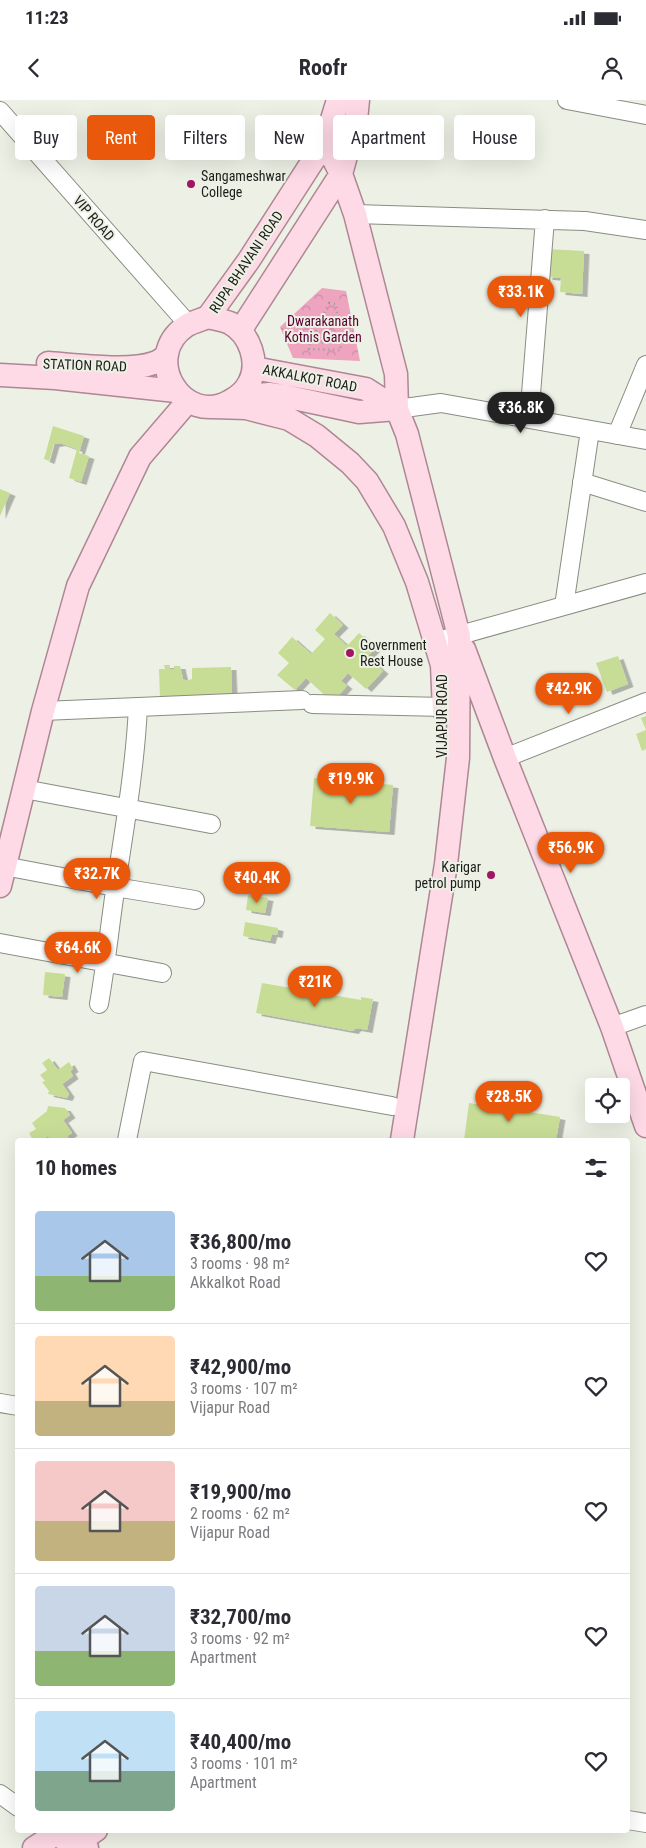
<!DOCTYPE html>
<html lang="en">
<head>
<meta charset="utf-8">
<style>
  body { margin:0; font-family:"Roboto Condensed",sans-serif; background:#f2f2f3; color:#2b2b33; height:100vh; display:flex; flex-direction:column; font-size:19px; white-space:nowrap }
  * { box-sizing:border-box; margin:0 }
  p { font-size:16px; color:#7c7c81 }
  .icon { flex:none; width:28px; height:28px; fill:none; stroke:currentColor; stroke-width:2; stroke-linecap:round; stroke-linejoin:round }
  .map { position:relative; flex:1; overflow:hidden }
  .details { position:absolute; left:15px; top:1038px; width:615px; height:695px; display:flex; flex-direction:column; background:#fff; border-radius:5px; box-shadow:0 5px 20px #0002 }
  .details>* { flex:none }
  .guide { position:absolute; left:15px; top:15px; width:616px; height:45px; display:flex; gap:10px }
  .controls { position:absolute; left:585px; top:978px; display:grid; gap:10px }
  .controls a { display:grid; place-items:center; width:45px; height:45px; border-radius:5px; background:#fff; box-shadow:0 5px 20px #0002; font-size:25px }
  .price { position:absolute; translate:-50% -42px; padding:0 11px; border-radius:18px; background:#ea580c; color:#fff; font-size:16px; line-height:32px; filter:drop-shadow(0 1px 2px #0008) }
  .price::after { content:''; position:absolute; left:50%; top:30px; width:15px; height:11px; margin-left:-8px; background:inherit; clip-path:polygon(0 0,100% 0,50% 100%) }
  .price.current { background:#222; color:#fff }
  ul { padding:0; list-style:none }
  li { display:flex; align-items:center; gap:15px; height:125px; padding:0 20px }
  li+li { border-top:1px solid #e1e1e2 }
  li span { display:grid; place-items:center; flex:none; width:140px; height:100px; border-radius:5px; color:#555 }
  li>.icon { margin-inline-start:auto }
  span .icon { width:60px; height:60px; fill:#fffc; stroke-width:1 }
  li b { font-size:21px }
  h2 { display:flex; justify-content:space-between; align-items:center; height:60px; padding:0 20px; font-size:21px }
  .chip { padding:0 18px; border-radius:5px; background:#fff; box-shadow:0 5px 20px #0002; font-size:18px; line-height:45px }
  .chip.current { background:#ea580c; color:#fff }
  .status { display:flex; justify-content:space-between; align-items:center; height:35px; padding:0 25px; background:#fff; direction:ltr }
  .status svg { height:14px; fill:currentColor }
  header { display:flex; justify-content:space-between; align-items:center; height:65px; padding:0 20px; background:#fff; font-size:22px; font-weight:700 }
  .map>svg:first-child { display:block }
  .forest { fill:url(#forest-crowns) }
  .building { fill:#c7dd95; filter:url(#shadow) }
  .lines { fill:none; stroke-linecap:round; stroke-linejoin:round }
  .minor-casing { stroke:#898c82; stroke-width:20 }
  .major-casing { stroke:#ae8794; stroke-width:25 }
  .path { stroke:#999c93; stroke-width:2.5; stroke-dasharray:1 4; stroke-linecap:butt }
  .minor { stroke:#fff; stroke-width:18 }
  .major { stroke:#fed9e6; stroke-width:22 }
  .poi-dot { fill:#a11660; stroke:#edf1e5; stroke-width:2 }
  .labels { text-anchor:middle; stroke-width:4; stroke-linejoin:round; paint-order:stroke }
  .poi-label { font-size:14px; fill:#1c1d19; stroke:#edf1e5; text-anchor:start }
  .street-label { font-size:14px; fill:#1c1d19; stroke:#edf1e5 }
  .park-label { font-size:14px; fill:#5a0032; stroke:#edf1e5 }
</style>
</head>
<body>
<div class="status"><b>11:23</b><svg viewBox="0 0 49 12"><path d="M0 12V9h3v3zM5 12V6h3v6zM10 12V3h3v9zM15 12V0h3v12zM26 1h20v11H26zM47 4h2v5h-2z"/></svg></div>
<header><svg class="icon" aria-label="back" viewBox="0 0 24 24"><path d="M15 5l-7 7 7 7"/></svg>Roofr<svg class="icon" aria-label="person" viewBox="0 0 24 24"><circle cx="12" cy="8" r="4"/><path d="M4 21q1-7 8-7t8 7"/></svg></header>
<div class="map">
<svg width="646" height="1748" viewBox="0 0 646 1748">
  <defs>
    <pattern id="forest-crowns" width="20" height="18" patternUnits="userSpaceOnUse" patternTransform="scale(1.25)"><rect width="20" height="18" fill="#eea3bf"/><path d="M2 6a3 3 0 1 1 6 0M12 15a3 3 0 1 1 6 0" fill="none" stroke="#cc8ca4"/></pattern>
    <filter id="shadow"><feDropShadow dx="5.5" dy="3" stdDeviation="0" flood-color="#0004"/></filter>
  </defs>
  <rect width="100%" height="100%" fill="#edf1e5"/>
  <path class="forest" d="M322 188 346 191 360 261 293 258 280 227Z"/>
  <path class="building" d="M548 149 584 151 582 194 560 192 561 178 547 177Z
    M53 326 84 336 79 353 89 356 81 382 69 378 77 349 60 343 54 344 49 361 44 359Z
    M0 389 10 393 0 416Z
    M330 513 343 525 334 534 347 546 359 533 375 548 367 557 383 571 366 589 348 573 341 581 347 586 332 602 306 578 295 590 277 575 289 563 278 553 292 537 311 554 325 539 315 530Z
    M618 556 628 584 607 592 596 563Z
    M164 565H170V569H174V566H180L183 579 186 581 192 579V568L231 567 232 594 199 595V599L160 600 159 569H165Z
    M646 616V649L642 651 636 634 646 630 641 618Z
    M314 678 393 685 389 732 310 726Z
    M248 795 268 798 265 813 246 810Z
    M245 822 278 828 277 835 272 834 270 841 243 836Z
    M45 872 65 874 62 897 43 895Z
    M262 883 361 900V897L373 899 367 930 356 928 353 931 256 913Z
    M49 958 58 970 69 962 73 969 70 971 73 976 62 984 69 994 67 998 48 994 49 991 42 982 45 981 40 975 47 970 42 963Z
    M505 998 524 1001 523 1011 560 1017 556 1040H464L469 1003 503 1008Z
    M48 1006 65 1008 70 1015 63 1020 72 1033 67 1036 70 1040H51L48 1036 42 1040H33L29 1033 36 1029 32 1023 47 1011Z"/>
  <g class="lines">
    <g class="minor-casing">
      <path id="minor" d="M567 0 646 15
        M0 11 188 224
        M355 114 585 121 646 130
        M397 309 441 303 646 340
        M529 319 545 119
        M617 335 646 265
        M582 382 646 402
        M564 506 590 330
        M435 542 646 483
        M312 604 444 607
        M43 611 302 600
        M505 658 646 602
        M24 689 211 724
        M4 766 115 787 195 800
        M0 843 162 873
        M99 904C106 864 110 824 116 784 125 725 135 667 138 607
        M612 927 646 915
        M127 1040 143 961 392 1006
        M0 1303 18 1306
        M0 1694 18 1707
        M628 1720 646 1723"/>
    </g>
    <g class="major-casing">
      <path id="major" d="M208 217C215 219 223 220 230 223 250 234 260 263 249 283 245 291 238 297 230 301 183 328 140 257 186 226 192 222 201 220 208 217Z
        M208 217 249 160 325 42 338 0
        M240 231 341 74 356 20 358 0
        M48 263C75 265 130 272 154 263 158 262 163 258 167 255
        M254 268 366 289 397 309 407 334 459 536 458 658 446 764 402 1040
        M0 275 55 278 176 291
        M237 297 269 294 284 296 359 312 397 309 396 274 355 114 341 74 325 42
        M213 307 246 308 289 319 317 336 350 363 367 381 394 426 417 482 442 565 444 611
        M464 549 505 658 612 927 646 1026
        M0 786 43 611 78 486 140 357 188 301
        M56 1734 74 1745 87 1748
        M34 1748 62 1730
        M70 1748 96 1730"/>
    </g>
    <path class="path" d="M329 203 336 204 341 250 309 249V245Z"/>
    <use href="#minor" class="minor"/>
    <use href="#major" class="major"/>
  </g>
  <g class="poi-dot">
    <circle cx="191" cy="84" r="5"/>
    <circle cx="350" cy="553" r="5"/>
    <circle cx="491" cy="775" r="5"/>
  </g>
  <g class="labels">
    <g class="poi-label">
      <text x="201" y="81">Sangameshwar<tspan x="201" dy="16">College</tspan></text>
      <text x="360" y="550">Government<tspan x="360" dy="16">Rest House</tspan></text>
      <text x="481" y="772" text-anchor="end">Karigar<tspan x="481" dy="16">petrol pump</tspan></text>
    </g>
    <g class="street-label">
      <text transform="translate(94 118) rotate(49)" y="5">VIP ROAD</text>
      <text transform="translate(246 162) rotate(-56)" y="5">RUPA BHAVANI ROAD</text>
      <text transform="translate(85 265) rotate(2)" y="5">STATION ROAD</text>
      <text transform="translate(310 278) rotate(11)" y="5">AKKALKOT ROAD</text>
      <text transform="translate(442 616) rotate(-90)" y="5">VIJAPUR ROAD</text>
    </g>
    <g class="park-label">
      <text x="323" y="226">Dwarakanath<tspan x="323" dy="16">Kotnis Garden</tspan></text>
    </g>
  </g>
</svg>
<div class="controls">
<a><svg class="icon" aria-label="locate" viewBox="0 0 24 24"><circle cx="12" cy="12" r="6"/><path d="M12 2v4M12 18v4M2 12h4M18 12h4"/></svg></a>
</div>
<b class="price" style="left:521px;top:218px">₹33.1K</b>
<b class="price current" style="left:521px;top:334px">₹36.8K</b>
<b class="price" style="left:569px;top:615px">₹42.9K</b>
<b class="price" style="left:351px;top:705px">₹19.9K</b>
<b class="price" style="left:571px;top:774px">₹56.9K</b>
<b class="price" style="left:97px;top:800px">₹32.7K</b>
<b class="price" style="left:257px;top:804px">₹40.4K</b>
<b class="price" style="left:78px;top:874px">₹64.6K</b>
<b class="price" style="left:315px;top:908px">₹21K</b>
<b class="price" style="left:509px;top:1023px">₹28.5K</b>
<div class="guide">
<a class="chip">Buy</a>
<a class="chip current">Rent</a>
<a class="chip">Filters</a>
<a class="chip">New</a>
<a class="chip">Apartment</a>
<a class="chip">House</a>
</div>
<section class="details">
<h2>10 homes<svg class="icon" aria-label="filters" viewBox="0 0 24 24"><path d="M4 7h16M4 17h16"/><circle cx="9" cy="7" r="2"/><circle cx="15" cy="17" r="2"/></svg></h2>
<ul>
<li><span style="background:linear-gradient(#a9c7e8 65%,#8fb573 0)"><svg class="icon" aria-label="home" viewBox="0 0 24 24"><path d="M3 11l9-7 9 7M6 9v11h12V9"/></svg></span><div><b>₹36,800/mo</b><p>3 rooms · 98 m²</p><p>Akkalkot Road</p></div><svg class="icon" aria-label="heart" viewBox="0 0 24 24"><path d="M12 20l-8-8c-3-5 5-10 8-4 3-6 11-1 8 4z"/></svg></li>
<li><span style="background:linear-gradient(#ffd9b3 65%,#c2b280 0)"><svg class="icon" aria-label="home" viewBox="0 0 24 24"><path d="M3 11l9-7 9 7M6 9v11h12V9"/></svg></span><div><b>₹42,900/mo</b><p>3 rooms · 107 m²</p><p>Vijapur Road</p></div><svg class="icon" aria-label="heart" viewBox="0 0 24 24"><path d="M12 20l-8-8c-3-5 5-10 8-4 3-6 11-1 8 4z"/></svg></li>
<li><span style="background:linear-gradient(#f6c9c9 60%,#c2b280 0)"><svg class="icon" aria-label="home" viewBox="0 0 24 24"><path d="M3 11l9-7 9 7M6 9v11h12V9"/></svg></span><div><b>₹19,900/mo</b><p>2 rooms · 62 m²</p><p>Vijapur Road</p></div><svg class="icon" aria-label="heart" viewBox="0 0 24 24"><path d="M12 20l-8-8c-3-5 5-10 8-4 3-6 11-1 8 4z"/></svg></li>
<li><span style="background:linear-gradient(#c9d6e8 65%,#8fb573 0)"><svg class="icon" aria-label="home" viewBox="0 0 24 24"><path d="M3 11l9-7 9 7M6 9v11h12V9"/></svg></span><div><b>₹32,700/mo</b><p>3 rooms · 92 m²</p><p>Apartment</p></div><svg class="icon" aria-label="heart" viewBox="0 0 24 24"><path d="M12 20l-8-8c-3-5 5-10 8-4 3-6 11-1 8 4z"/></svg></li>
<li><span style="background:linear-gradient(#bfe0f5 60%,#7fa58c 0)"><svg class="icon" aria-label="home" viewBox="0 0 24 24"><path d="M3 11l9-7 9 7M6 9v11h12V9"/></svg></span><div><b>₹40,400/mo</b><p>3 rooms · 101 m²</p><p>Apartment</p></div><svg class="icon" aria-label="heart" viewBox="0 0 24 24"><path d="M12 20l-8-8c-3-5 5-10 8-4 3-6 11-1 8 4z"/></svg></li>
</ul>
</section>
</div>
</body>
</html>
